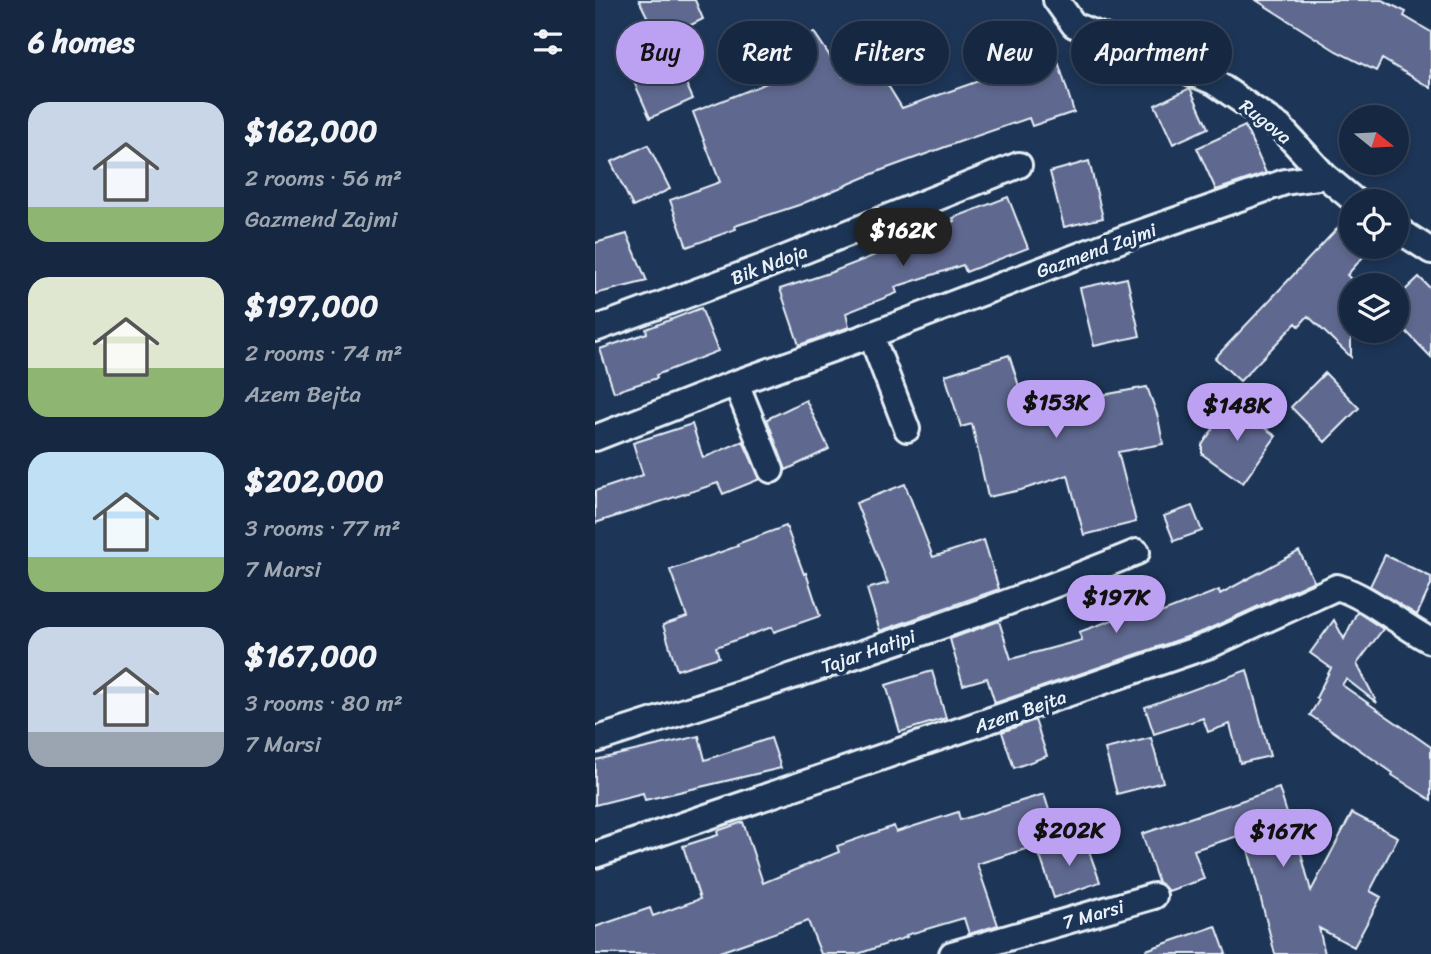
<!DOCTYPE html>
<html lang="en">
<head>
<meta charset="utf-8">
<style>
  body { margin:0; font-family:Sriracha,sans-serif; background:#23344c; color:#f1f3f6; height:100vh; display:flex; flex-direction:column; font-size:26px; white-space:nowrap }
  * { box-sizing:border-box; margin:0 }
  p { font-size:23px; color:#9ea6b1 }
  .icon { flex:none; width:38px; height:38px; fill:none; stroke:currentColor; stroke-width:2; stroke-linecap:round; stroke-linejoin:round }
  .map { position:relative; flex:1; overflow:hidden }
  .panel { display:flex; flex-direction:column; background:#162841; width:595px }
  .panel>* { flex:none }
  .hud { position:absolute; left:21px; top:21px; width:665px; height:63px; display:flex; gap:14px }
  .needle { width:46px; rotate:108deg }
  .tools { position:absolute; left:744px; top:105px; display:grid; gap:14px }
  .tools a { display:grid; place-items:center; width:70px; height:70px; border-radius:50%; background:#162841; box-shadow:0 4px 10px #0003,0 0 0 2px #35445a; font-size:35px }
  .price { position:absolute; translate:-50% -60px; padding:0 16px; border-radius:24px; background:#bca0f2; color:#111; font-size:23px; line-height:46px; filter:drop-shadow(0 2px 4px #0008) }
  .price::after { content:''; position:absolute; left:50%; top:42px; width:21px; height:16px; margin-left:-10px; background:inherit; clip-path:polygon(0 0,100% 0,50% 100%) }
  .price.on { background:#222; color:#fff }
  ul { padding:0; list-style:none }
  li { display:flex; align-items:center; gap:21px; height:175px; padding:0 28px }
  li span { display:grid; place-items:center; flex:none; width:196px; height:140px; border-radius:21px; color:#555 }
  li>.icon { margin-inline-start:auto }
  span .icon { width:84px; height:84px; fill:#fffc; stroke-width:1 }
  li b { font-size:30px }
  h2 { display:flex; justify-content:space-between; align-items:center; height:84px; padding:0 28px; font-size:30px }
  .tag { padding:0 24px; border-radius:32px; background:#162841; box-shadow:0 4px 10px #0003,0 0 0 2px #35445a; font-size:24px; line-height:63px }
  .tag.on { background:#bca0f2; color:#111 }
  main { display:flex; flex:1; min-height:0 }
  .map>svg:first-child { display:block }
  .building { fill:#5f688f; stroke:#e8f1f8; stroke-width:2 }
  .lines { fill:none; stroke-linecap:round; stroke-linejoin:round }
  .minor-casing { stroke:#e8f1f8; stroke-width:30 }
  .minor { stroke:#1d3557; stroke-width:24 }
  .labels { text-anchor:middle; stroke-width:7; stroke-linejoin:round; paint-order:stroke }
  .street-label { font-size:19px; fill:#e8f1f8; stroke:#1d3557 }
</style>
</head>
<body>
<main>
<section class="panel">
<h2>6 homes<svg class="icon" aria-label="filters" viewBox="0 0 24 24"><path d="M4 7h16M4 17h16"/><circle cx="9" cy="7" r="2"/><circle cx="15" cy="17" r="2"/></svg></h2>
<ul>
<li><span style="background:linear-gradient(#c9d6e8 75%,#8fb573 0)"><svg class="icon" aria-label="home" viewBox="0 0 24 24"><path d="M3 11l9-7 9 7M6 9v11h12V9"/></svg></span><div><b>$162,000</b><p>2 rooms · 56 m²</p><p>Gazmend Zajmi</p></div></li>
<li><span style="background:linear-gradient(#dfe7d0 65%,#8fb573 0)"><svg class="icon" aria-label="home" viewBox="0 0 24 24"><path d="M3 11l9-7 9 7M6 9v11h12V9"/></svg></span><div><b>$197,000</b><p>2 rooms · 74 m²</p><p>Azem Bejta</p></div></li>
<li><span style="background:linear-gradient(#bfe0f5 75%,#8fb573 0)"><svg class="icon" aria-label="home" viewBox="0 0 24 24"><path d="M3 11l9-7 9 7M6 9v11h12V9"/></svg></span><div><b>$202,000</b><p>3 rooms · 77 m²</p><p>7 Marsi</p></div></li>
<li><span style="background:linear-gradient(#c9d6e8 75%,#9aa5b1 0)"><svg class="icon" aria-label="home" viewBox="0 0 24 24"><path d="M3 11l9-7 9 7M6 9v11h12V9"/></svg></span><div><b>$167,000</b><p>3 rooms · 80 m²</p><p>7 Marsi</p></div></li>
</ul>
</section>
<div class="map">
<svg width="836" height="954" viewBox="0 0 836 954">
  <rect width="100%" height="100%" fill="#1d3557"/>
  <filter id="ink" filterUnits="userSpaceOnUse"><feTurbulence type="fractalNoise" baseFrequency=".0143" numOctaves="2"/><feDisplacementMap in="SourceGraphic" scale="14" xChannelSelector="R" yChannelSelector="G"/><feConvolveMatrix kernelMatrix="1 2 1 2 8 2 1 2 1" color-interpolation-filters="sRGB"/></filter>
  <g filter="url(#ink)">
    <path class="building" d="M44 0H100L108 19 64 41Z
      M661 0H787L811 12 809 16 836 32V88L787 59 781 71 741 51Z
      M219 32 248 76 276 58 307 108 418 69 412 50 455 36 479 112 437 126 434 118 364 142 287 170 204 205 140 226 141 229 92 247 75 200 125 182 98 112 182 79 171 64Z
      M79 56 98 99 55 118 36 75Z
      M595 88 613 128 578 144 560 105Z
      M650 126 671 173 621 190 602 148Z
      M53 145 75 189 38 207 16 162Z
      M494 161 508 218 469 227 455 172Z
      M413 197 433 248 371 272 368 265 300 287 302 293 251 313 254 327 204 345 185 289 237 272 301 247 299 240 359 221 358 218Z
      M755 215 756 247H777L752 275 756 279V357L713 316 704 326 701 323 645 381 620 358Z
      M32 234 52 281 0 294V243Z
      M824 277 836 289V357L802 322V298Z
      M532 278 545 336 499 346 485 288Z
      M106 308 123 351 61 375 62 378 19 392 5 349 52 333 51 329Z
      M414 355 434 417 486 399 552 387 563 417 568 444 523 452 541 522 489 535 473 475 426 490 393 497 377 424 366 427 350 375Z
      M730 373 764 408 730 442 696 407Z
      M211 400 234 449 191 470 172 419Z
      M635 404 681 436 648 483 607 454V445Z
      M97 424 108 458 148 441 165 479 128 494 123 483 0 523V491L48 475 38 443Z
      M310 484 338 557 389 540 404 589 285 631 272 589 293 583 261 503Z
      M597 506 607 531 579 541 569 516Z
      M191 526 209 574 211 573 225 616 179 632 177 627 121 647 124 657 82 670 68 625 92 617 75 570 143 546 142 544Z
      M704 551 719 581 609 631 400 703 392 678 368 685 355 639 404 621 416 659 487 640 484 632 550 608 553 618 624 590 625 594Z
      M790 555 836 577V585L822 615 775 586Z
      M762 612 788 629 762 664 782 703 751 679 747 685 836 747V800L797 775 798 773 715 715 724 700 721 698 736 668 715 653 739 620 749 639Z
      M652 670 675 756 645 763 635 724 613 732 608 718 559 734 550 707Z
      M337 671 351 718 305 732 291 685Z
      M440 720 452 756 419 768 407 732Z
      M104 736 110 760 176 738 186 768 50 800 48 793 0 805V760Z
      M556 738 568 782 522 794 510 749Z
      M684 788 696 826H699L716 891 757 813 803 837 775 891 786 897 759 947 724 928 730 954H680L649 834 599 850 609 879 573 891 563 882 547 834Z
      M449 794 463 839 382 864 403 925 374 934 369 918 311 935 312 937 263 954H226L213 921 119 954H0V927L55 908 58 916 105 899 88 846 123 835 122 831 148 822 168 883 244 852 242 846 299 826 301 832 363 812 365 820Z
      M489 837 505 882 459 898 444 853Z
      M621 926 631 954H552L551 950Z"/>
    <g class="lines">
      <g class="minor-casing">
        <path id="minor" d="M461 0 479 25 619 82 685 127 730 176 760 201
          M802 229 836 251
          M0 329 168 267 424 165
          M276 335 312 429
          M141 383 176 470
          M0 438 141 383 276 335 533 237 690 182 730 176
          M0 740C182 681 365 625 542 552
          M0 855 615 645 742 587C776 598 804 624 836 641
          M357 954 559 896"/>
      </g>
      <use href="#minor" class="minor"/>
    </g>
  </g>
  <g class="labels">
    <g class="street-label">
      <text transform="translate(671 121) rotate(38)" y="7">Rugova</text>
      <text transform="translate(501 250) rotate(-20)" y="7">Gazmend Zajmi</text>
      <text transform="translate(174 264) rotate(-21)" y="7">Bik Ndoja</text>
      <text transform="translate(273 651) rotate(-19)" y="7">Tajar Hatipi</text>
      <text transform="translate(425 711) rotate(-19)" y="7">Azem Bejta</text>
      <text transform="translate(498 914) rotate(-16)" y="7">7 Marsi</text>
    </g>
  </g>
</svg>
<div class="tools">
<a><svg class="needle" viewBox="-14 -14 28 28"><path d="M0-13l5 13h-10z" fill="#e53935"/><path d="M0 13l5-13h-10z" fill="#9ea6b1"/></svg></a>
<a><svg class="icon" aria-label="locate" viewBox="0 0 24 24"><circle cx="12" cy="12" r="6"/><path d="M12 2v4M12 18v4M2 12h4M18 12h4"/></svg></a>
<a><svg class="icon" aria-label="layers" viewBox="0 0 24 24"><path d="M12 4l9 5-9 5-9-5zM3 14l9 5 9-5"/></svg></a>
</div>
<b class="price on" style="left:308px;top:268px">$162K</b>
<b class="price" style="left:461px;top:440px">$153K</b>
<b class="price" style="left:642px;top:443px">$148K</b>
<b class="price" style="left:521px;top:635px">$197K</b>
<b class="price" style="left:474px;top:868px">$202K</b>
<b class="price" style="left:688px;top:869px">$167K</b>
<div class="hud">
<a class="tag on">Buy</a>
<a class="tag">Rent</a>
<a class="tag">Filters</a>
<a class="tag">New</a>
<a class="tag">Apartment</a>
</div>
</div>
</main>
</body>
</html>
